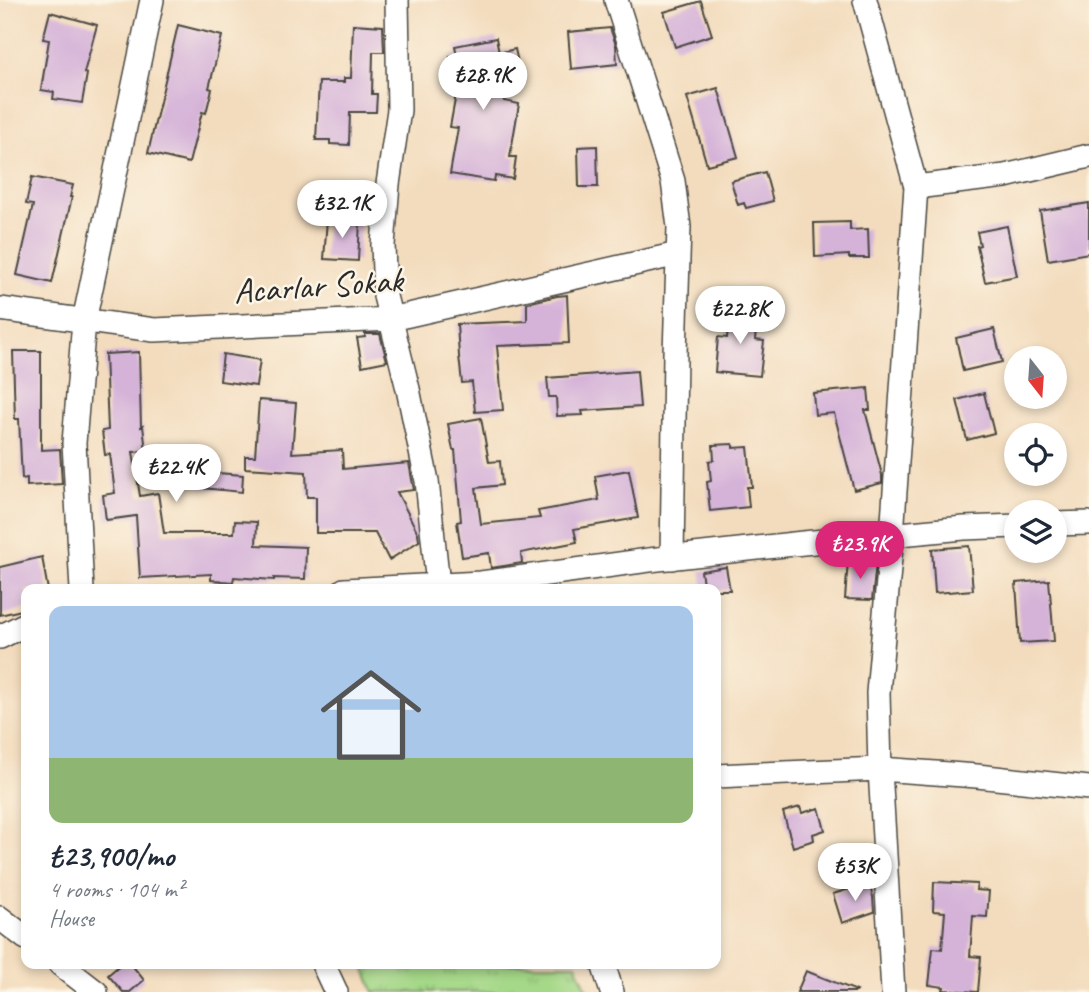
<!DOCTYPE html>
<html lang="en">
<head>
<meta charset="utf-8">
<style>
  body { margin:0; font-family:Caveat,sans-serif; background:#f6f6f7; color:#1f2937; height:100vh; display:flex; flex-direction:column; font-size:26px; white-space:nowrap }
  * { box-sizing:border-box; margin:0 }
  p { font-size:23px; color:#747a83 }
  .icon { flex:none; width:38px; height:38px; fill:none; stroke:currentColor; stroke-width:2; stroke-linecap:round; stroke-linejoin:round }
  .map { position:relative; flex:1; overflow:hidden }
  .drawer { position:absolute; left:21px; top:584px; width:700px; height:385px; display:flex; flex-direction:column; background:#fff; border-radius:14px; box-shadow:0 4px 10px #0003 }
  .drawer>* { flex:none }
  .needle { width:46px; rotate:163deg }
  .fabs { position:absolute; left:1004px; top:346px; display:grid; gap:14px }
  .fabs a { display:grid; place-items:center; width:63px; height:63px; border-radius:50%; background:#fff; box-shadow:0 4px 10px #0003; font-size:35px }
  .price { position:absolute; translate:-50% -60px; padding:0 16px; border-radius:24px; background:#fff; color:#222; font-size:23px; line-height:46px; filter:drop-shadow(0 2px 4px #0008) }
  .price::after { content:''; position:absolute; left:50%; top:42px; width:21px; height:16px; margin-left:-10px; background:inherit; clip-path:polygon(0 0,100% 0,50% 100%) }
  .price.on { background:#db2777; color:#fff }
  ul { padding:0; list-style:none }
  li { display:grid; align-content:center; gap:14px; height:371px; padding:0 28px }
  li span { display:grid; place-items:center; height:217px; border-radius:14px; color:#555 }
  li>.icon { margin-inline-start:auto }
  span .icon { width:126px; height:126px; fill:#fffc; stroke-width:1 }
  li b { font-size:30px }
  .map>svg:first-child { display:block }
  .grass { fill:url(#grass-tufts); stroke:#68825a; stroke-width:2 }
  .building { fill:#d5b3d9 }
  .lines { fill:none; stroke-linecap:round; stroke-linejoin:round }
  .minor-casing { stroke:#494641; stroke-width:26 }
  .minor { stroke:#fff; stroke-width:23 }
  .labels { text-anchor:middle; stroke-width:5; stroke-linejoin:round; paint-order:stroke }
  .street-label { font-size:35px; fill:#2b2b2b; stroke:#fcf5e5 }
</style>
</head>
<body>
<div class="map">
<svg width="1089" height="992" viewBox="0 0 1089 992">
  <defs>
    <pattern id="grass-tufts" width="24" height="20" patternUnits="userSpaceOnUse" patternTransform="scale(1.75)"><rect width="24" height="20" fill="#a5d888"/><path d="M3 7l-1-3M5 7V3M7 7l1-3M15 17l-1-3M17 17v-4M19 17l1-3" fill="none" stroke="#8eba76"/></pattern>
  </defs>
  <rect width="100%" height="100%" fill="#fcf5e5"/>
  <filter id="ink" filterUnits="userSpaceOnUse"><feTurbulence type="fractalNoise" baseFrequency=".0143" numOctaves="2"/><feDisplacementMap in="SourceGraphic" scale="14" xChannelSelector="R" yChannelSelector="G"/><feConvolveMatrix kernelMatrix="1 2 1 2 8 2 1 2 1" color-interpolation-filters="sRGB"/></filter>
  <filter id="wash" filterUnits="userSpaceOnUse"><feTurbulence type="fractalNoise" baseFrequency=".00686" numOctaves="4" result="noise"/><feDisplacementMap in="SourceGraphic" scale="28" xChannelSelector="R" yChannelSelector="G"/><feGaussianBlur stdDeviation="1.57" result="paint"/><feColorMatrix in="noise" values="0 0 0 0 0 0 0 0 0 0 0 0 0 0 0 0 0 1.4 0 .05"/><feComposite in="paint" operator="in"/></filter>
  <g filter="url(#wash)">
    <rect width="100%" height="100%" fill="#f3dcbd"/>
    <path class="grass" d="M363 964H576L588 992H374Z"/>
    <g id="blocks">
      <path class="building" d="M701 1 712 35 675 47 664 12Z
        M50 12 97 25 84 73 87 74 82 103 53 99 54 92 41 90 49 40 43 39Z
        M353 24 383 26 384 52H373L372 94H377L376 112H350L349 145 330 144V140H316L319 82H344V78H351Z
        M178 25 222 36 209 88 212 89 206 113 202 112 189 163 148 153Z
        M610 28 616 45 617 64 571 69 568 32Z
        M496 38 499 53 515 49 519 67 498 71 504 101 519 104 510 157H516L513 179 495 176 494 181 450 174 458 128 450 127 457 89 450 57 457 55 455 46Z
        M718 88 738 157 707 165 687 97Z
        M597 146 598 187H579L578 147Z
        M765 172 773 201 746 208 744 203 738 205 731 181Z
        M32 177 73 185 70 197H72L52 283 17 275 33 205 26 204Z
        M1089 203V253L1048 260 1040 211Z
        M327 219 360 221 358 261 324 259Z
        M850 222V230L868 229 869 258H849V255L815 257 814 223Z
        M1007 226 1017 276 985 282 977 246 980 245 977 232Z
        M567 295 569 343 497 346 503 410 475 412 472 382 462 383 459 356 457 324 527 321V303L557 296Z
        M730 309 758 311 755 340 764 341 760 376 715 372 718 337 727 338Z
        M994 329 1002 362 963 371 956 338Z
        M365 334H380L387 361 362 366 357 338 365 337Z
        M13 351H41V450L60 449 62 484 27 486V478L22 479 19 419H15Z
        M139 352 141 427 143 426 146 451 133 452 140 496 158 493 164 533H234L235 521 257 522 256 545 306 547 305 579 274 578V580L234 577 233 582 211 580V574L140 578 136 516 106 520 103 495 115 493 110 454 105 455 102 431 108 430 105 354Z
        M223 354 260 360 256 386 220 381Z
        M637 371 640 407 582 411 583 415 557 416 556 397H549L547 378Z
        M868 388 870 410H865L882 475V483L854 490 834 413 815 415 813 393Z
        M984 393 994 433 967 440 957 400Z
        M259 400 296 403 292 453 342 450 343 469 409 463 414 490 397 492 418 533 419 541 389 560 375 533H316V497H307L306 472 245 468V456H255Z
        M481 418 489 462 500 461 502 485 476 488 481 524 540 518 538 511 599 500 595 476 629 470 638 518 574 529 577 542 521 553 522 563 491 568 489 553 462 557 457 522 461 521 455 450H453L448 424Z
        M733 444V448L748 447 752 487H747L749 507 710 511 707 482 711 481 709 461 714 460 713 445Z
        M204 472 243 475 242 492 202 488Z
        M969 546 973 590 935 593 932 549Z
        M42 557 48 590H26V609L0 615V567Z
        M848 561 876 563 872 600 845 599Z
        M726 567 730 590H704L701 571Z
        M1049 580 1054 641 1020 643 1016 583Z
        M800 807 802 813 819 808 825 830 813 834 814 840 793 847 783 812Z
        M934 882 977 884 976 890 989 891 987 917 973 916 970 956 981 957 978 992 943 990 944 987 929 985 933 948 942 949 945 912 933 911Z
        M869 883 873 897 874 912 842 923 833 894Z
        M121 964H131L144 980 130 992H123L108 975Z
        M806 971 857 991 856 992H797Z"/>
    </g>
  </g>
  <g filter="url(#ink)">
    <use href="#blocks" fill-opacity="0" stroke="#494641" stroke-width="2"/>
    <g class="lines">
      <g class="minor-casing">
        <path id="minor" d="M397 0 399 110 388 184 383 245 385 296 408 389 427 481 438 585
          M616 0 673 181 679 227 675 354 672 558
          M865 0 916 187 892 535 878 693 880 769 893 992
          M916 187 1005 176 1089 156
          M0 309 154 330 391 319 678 254
          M1055 524 1089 523
          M82 590 74 443 84 321 152 0
          M344 590 481 583 649 560 803 543 964 528 1017 526
          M0 637 26 624
          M716 776 880 769 977 776 1089 788
          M0 918 26 938
          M60 964 96 992
          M323 964 336 992
          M603 964 612 992"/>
      </g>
      <use href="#minor" class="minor"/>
    </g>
  </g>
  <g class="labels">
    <g class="street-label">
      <text transform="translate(318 285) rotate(-4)" y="12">Acarlar Sokak</text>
    </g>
  </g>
</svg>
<div class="fabs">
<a><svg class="needle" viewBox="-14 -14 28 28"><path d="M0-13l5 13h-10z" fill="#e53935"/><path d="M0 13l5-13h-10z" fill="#747a83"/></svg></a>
<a><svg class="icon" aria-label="locate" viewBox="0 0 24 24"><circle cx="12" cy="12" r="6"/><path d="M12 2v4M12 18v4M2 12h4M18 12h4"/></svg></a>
<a><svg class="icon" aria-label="layers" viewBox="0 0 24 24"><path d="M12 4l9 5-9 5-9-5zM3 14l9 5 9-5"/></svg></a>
</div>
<b class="price" style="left:483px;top:112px">₺28.9K</b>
<b class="price" style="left:342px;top:240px">₺32.1K</b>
<b class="price" style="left:740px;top:346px">₺22.8K</b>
<b class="price" style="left:176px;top:504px">₺22.4K</b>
<b class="price on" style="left:860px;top:581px">₺23.9K</b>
<b class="price" style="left:855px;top:903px">₺53K</b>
<section class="drawer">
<ul>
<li><span style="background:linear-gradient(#a9c7e8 70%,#8fb573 0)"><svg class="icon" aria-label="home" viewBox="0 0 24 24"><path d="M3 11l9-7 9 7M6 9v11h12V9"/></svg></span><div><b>₺23,900/mo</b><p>4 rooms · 104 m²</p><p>House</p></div></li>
</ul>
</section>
</div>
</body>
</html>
